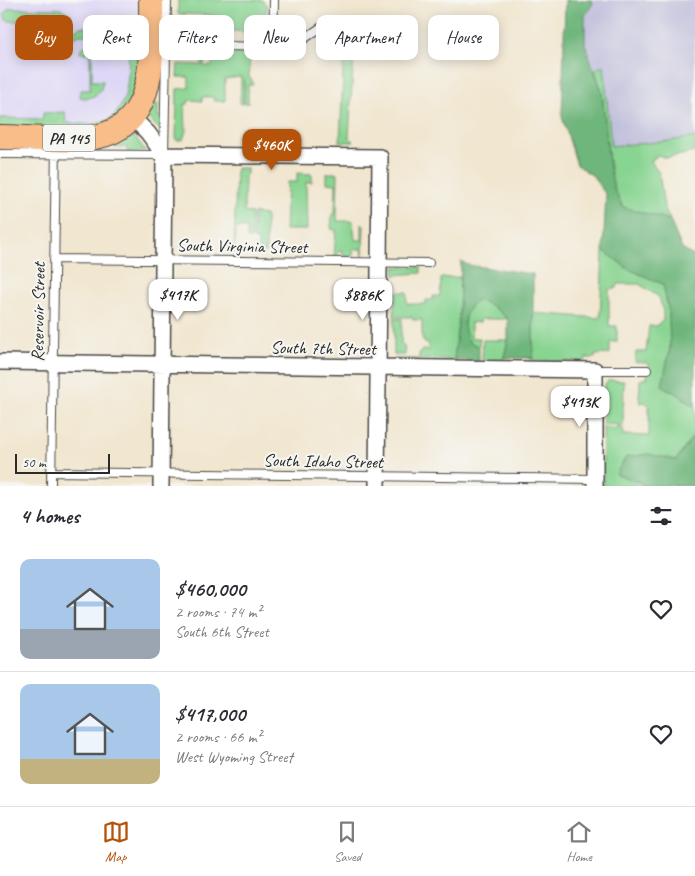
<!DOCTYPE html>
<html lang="en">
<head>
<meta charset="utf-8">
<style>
  body { margin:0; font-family:Caveat,sans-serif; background:#f2f2f3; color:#2b2b33; height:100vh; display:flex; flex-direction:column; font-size:19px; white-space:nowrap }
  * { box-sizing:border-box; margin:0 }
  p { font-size:16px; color:#7c7c81 }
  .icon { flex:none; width:28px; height:28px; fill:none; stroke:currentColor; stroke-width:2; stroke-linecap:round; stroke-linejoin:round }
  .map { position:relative; height:486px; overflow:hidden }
  .panel { display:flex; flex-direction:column; background:#fff; flex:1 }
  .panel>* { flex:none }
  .top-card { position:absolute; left:15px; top:15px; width:665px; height:45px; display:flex; gap:10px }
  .scale { position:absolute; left:15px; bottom:12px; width:95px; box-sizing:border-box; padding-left:5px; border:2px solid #2b2b2b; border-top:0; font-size:14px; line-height:18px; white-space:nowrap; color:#2b2b2b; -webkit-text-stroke:4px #f6f6f2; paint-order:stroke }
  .price { position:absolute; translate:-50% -42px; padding:0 11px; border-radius:10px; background:#fff; color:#222; font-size:16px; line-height:32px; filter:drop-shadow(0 1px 2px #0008) }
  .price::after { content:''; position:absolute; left:50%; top:30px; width:15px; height:11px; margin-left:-8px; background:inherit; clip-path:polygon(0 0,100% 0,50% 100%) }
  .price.selected { background:#b45309; color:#fff }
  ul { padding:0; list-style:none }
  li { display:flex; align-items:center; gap:15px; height:125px; padding:0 20px }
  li+li { border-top:1px solid #e1e1e2 }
  li span { display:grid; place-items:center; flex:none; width:140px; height:100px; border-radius:10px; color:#555 }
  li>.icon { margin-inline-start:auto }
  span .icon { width:60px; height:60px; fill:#fffc; stroke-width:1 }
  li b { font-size:21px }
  h2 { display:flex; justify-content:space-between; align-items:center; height:60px; padding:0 20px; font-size:21px }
  .chip { padding:0 18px; border-radius:10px; background:#fff; box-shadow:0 2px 12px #0003; font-size:18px; line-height:45px }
  .chip.selected { background:#b45309; color:#fff }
  .tab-bar { display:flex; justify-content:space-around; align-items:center; height:70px; border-top:1px solid #e1e1e2; background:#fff; font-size:14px; color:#7c7c81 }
  .tab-bar a { display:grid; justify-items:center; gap:2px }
  .tab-bar .selected { color:#b45309 }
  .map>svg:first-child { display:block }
  .built { fill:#ddd5f6 }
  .industrial { fill:#c2c1dc }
  .green { fill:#88d491; stroke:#5a805e }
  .forest { fill:#6eb67b; stroke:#4c7053 }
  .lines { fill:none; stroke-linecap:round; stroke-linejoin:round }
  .service-casing { stroke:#494744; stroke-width:10 }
  .minor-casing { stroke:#494744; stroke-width:18 }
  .primary-casing { stroke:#494744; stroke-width:26 }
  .service { stroke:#fff; stroke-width:8 }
  .minor { stroke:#fff; stroke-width:15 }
  .primary { stroke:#f8bd89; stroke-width:24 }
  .labels { text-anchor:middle; stroke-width:4; stroke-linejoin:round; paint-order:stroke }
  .shield { fill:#f6f6f2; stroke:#686867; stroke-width:1 }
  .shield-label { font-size:16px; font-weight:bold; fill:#2b2b2b }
  .street-label { font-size:18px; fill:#2b2b2b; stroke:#f6f6f2 }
</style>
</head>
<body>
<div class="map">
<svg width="695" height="486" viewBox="0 0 695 486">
  <rect width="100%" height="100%" fill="#f6f6f2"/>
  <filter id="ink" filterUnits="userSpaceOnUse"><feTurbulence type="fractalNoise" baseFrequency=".02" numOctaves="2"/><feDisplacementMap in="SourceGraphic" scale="10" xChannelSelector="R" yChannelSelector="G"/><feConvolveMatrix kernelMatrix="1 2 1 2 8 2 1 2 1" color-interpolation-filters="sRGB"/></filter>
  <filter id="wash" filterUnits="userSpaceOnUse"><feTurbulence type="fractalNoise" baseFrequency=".0096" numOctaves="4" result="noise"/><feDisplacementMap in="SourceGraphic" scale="20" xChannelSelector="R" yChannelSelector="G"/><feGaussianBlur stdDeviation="1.12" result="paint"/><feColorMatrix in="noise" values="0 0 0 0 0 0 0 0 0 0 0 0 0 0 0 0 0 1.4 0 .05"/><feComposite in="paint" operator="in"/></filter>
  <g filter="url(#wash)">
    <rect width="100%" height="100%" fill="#f1e6cf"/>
    <path class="built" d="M0 0H142V78L115 124 0 133Z"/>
    <path class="industrial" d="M592 0H695V137L669 141 610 146 604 66 595 70 585 44V16L593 3Z"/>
    <path class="green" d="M178 0H262L267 5 266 14 263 17 255 18 256 25 267 24 268 33 233 31 232 25 219 24 218 18 212 15 178 14Z
      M9 8 62 9 72 15 62 21H9L6 20 4 14Z
      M80 27H102L103 32C90 41 75 25 66 50L55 48V42Z
      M117 28H135L138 31V69L135 89 130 100 118 116 92 130 0 128V118L43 119V113L65 112 66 123C75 123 85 125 94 124 135 119 128 65 128 35L117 33Z
      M93 45 104 49 103 52 92 53V81H103C102 93 92 101 80 97V90H90V53H80L81 49 84 46Z
      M349 48 354 50 349 138 354 142H340L344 50Z
      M250 50 249 78 252 80 253 85H248V103H244V78L243 104H240L241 77 225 79V101H214L213 97H202V101L189 100 188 104H185L186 130 183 140H176L177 89 189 88V77H177L178 64 202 65V52H205L204 66H212L214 51Z
      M604 65 611 146 669 141 695 137V152L666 158 658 155 651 161 659 173 664 207 670 220 623 208 614 189 609 163 602 92 595 70Z
      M151 104H158V117H162L161 131 148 118Z
      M125 132 135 137 145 150 138 152H127V147L114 148V142Z
      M236 168H247V174L245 175 244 212 252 213 251 239H247V228H236L234 253Z
      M297 173 312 174V182H306L307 230H285L287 182H297Z
      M327 173H338L337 221H353L355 240H362V223L364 225 363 256 362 249H353V257L343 256 342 250H339L337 258 334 257 336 230 331 229 332 214H335L336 184 327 183Z
      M254 213 265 215 266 218V253H258V240L253 239Z
      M603 250 628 269 663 284 669 314 670 348 662 386 681 396 695 407V434L676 460 648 454 616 474 639 482 647 486H603V427L623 428V435L649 436V406L645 402 640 403 639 398 640 380 647 378 649 365 647 363 635 362 636 352H646L649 326H655L663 321V311L659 297 639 284H618L617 288 609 289V326H617V342H610V354L595 355V358H586L585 362 536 361 528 358H533V313L600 318Z
      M395 267H421V273L394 275Z
      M460 277 459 313 454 360 393 359H419V354L422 350H428V343H424V339L422 340V320H413L412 317H394L395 292H407V304H426V300H433V296H440L441 278Z
      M477 300 491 305 508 319H481L480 322 471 323V338H480L479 346 470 343 463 330 467 308Z
      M394 319H402L401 344 404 345 405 355H394Z
      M483 340H508L503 360H482Z
      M609 380 624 381 623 425 603 424 604 386Z"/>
    <path class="forest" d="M565 0H592L593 3 585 16V44L602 92 609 163 614 189 623 207 670 220 682 249 695 257V407L681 396 662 386 670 348 669 314 663 284 628 269 603 250 606 195 593 176 577 165 562 117Z
      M461 261 468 265 533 274V358H504L508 340V319L491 305 477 300C462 313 461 326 470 343L479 346V361L454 360 459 313Z
      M695 434V486H647L639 482 616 474 626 457 648 454 676 460Z"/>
  </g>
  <g filter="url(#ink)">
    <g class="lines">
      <g class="service-casing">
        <path id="service" d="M163 45 273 47 295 45 323 26
          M273 47 274 0
          M0 154 164 155 167 0
          M54 259 429 263
          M595 370H647
          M51 472 595 479
          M51 486 56 143"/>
      </g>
      <g class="minor-casing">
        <path id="minor" d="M133 118 148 133 164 155 161 486
          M164 155 380 157 377 486
          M0 362 595 370V486"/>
      </g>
      <g class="primary-casing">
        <path id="primary" d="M0 137C30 137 66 143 95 137 160 125 151 50 151 0"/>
      </g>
      <use href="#service" class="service"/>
      <use href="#minor" class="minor"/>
      <use href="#primary" class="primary"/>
    </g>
  </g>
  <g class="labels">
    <rect class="shield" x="43" y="124.5" width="52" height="27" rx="4"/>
    <g class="shield-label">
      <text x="69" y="144">PA 145</text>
    </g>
    <g class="street-label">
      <text transform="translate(242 246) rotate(1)" y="6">South Virginia Street</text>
      <text transform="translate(38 312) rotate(-89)" y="6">Reservoir Street</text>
      <text transform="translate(323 348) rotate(1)" y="6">South 7th Street</text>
      <text transform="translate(323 461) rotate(1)" y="6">South Idaho Street</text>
    </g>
  </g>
</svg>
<div class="scale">50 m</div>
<b class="price selected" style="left:272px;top:171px">$460K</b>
<b class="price" style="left:178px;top:321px">$417K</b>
<b class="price" style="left:363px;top:321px">$886K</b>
<b class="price" style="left:580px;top:428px">$413K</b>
<div class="top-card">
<a class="chip selected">Buy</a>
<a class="chip">Rent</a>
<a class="chip">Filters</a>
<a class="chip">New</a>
<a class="chip">Apartment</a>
<a class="chip">House</a>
</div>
</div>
<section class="panel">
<h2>4 homes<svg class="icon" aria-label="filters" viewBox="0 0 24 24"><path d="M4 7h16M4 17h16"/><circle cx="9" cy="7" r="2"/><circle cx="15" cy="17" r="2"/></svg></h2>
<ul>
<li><span style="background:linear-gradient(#a9c7e8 70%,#9aa5b1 0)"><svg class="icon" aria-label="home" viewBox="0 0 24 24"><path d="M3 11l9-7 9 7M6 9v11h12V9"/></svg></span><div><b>$460,000</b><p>2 rooms · 74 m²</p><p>South 6th Street</p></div><svg class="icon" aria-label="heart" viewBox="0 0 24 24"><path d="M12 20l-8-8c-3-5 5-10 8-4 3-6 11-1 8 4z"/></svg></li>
<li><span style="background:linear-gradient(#a9c7e8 75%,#c2b280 0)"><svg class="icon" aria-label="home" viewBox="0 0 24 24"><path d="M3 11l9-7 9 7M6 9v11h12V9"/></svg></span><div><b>$417,000</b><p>2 rooms · 66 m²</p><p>West Wyoming Street</p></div><svg class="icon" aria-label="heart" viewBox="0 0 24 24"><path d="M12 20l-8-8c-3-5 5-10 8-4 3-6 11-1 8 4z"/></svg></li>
</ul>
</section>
<nav class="tab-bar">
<a class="selected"><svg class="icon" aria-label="map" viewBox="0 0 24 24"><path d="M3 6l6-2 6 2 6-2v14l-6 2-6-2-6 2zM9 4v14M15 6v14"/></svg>Map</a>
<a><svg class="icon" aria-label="saved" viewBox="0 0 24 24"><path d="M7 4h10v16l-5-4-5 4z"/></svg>Saved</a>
<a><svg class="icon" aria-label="home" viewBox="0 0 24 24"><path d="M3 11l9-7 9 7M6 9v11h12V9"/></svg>Home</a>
</nav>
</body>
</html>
